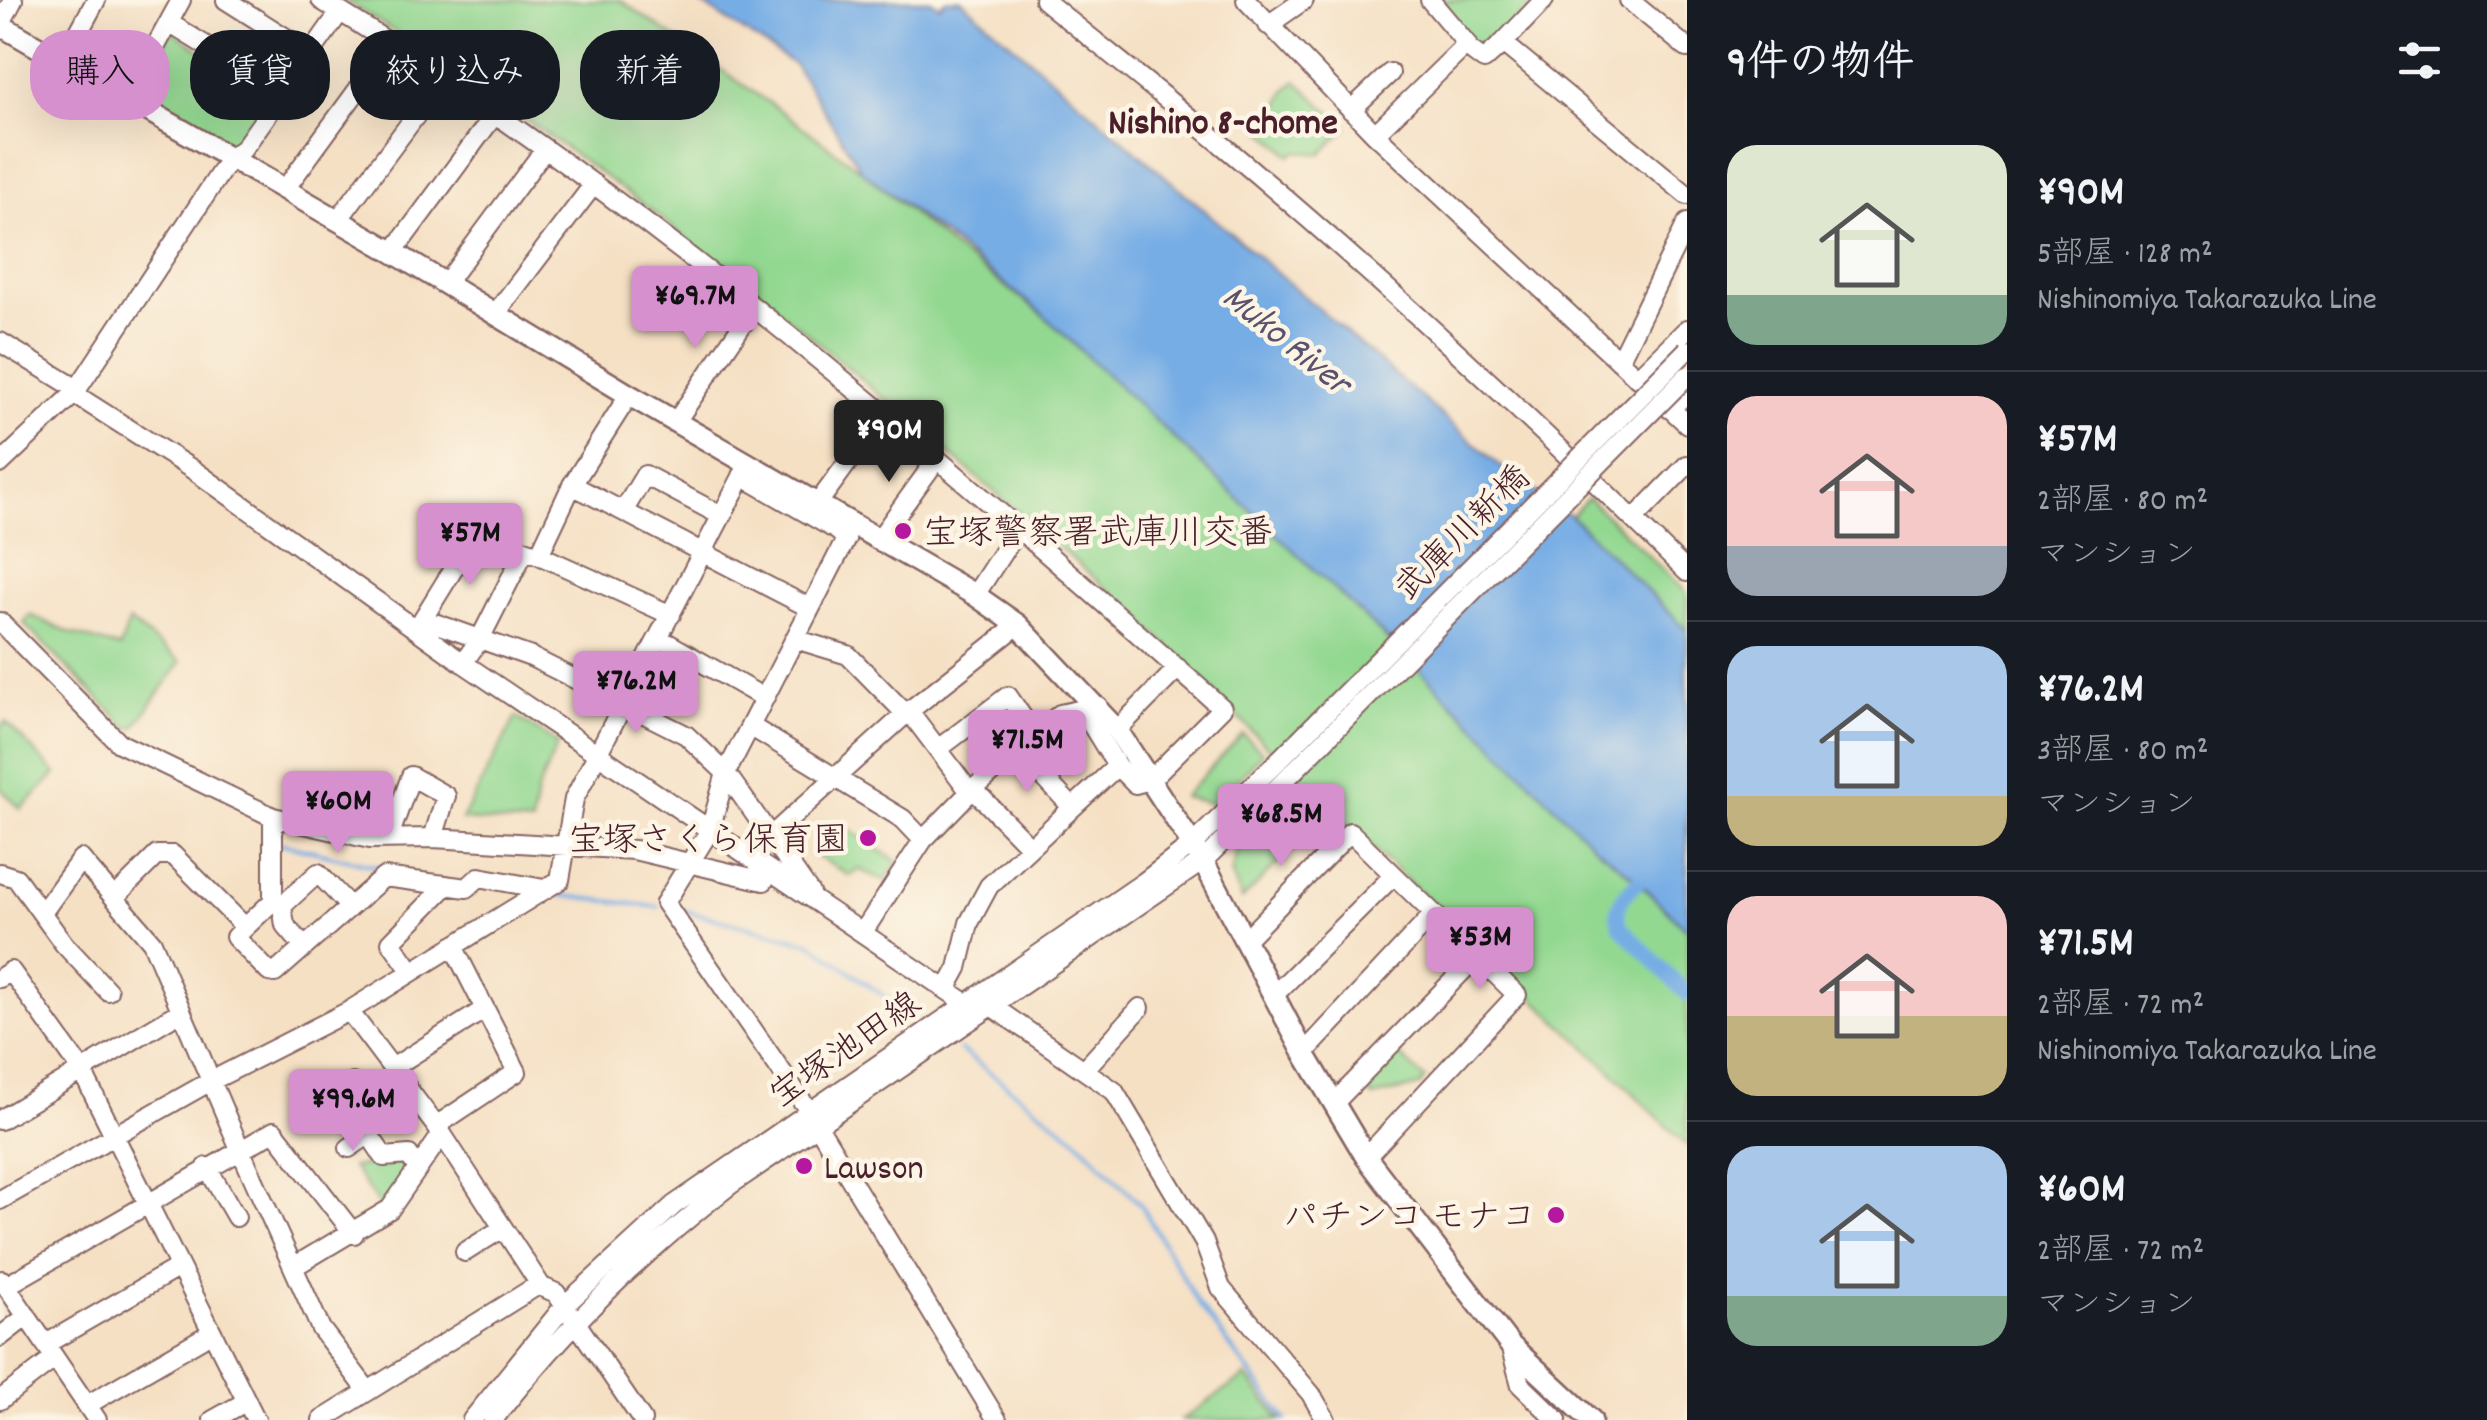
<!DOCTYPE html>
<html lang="ja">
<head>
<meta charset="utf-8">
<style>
  body { margin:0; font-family:Dekko,"Klee One",sans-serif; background:#242831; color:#f1f3f6; height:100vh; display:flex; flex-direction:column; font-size:38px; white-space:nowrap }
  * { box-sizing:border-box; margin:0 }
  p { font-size:32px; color:#9ea1a6 }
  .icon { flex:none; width:55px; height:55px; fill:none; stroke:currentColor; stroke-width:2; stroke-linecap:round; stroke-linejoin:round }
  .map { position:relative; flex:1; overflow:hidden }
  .sheet { display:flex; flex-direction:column; background:#171b24; width:800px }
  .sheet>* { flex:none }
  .banner { position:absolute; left:30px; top:30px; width:950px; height:90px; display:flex; gap:20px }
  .price { position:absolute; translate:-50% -85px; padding:0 22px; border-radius:10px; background:#d690ce; color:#111; font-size:32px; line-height:65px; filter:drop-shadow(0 2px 5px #0008) }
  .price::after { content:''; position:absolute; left:50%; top:60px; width:30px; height:22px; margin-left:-15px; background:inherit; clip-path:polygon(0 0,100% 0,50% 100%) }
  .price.on { background:#222; color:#fff }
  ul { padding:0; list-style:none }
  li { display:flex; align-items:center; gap:30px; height:250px; padding:0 40px }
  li+li { border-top:2px solid #363941 }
  li span { display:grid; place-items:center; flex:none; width:280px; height:200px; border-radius:30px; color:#555 }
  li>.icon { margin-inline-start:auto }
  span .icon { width:120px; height:120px; fill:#fffc; stroke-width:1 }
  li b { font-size:42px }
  h2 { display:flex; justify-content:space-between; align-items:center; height:120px; padding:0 40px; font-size:42px }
  .tag { padding:0 35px; border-radius:40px; background:#171b24; box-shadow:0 10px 40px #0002; font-size:35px; line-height:90px }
  .tag.on { background:#d690ce; color:#111 }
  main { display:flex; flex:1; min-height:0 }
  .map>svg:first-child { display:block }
  .green { fill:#93d891; stroke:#6e7c5e; stroke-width:2.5 }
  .water { fill:#77ade5; stroke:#606688; stroke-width:2.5 }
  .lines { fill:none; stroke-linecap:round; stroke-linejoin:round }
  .stream { stroke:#77ade5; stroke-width:4 }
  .canal { stroke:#77ade5; stroke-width:15 }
  .minor-casing { stroke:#866361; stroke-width:22 }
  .major-casing { stroke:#866361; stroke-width:25 }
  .minor { stroke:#fff; stroke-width:18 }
  .major { stroke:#fff; stroke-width:20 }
  .minor-bridge-casing { stroke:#866361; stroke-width:22; stroke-linecap:butt }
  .minor-bridge { stroke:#fff; stroke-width:18 }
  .poi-dot { fill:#b5179e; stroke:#fcf5e5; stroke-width:4 }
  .labels { text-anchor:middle; stroke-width:9; stroke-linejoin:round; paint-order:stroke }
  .poi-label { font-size:35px; fill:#4a1f2b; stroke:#fcf5e5; text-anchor:start }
  .street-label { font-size:35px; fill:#4a1f2b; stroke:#fcf5e5 }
  .neighbourhood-label { font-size:38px; font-weight:bold; fill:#4a1f2b; stroke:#fcf5e5 }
  .water-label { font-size:38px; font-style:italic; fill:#5a516c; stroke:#fcf5e5 }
</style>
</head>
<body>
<main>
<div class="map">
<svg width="1687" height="1420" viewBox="0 0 1687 1420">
  <rect width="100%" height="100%" fill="#fcf5e5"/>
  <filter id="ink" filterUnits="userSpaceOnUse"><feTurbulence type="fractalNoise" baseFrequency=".01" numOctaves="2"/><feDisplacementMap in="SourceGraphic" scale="20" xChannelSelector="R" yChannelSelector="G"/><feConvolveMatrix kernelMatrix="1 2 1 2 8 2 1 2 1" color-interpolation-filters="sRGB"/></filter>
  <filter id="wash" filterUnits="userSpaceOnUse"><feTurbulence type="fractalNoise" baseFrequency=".0048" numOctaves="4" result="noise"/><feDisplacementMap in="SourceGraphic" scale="40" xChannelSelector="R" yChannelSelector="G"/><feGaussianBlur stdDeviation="2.25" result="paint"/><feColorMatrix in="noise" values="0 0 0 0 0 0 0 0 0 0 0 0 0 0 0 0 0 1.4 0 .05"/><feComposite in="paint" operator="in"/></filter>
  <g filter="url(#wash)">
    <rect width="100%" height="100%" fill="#f5e0c4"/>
    <path class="green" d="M344 0H620L778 109 862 171 953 248 1039 311 1416 666 1687 930V1146L1607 1067 1302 782 1137 615 1032 524 801 328 723 270 655 213 467 77Z
      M1436 0H1537L1485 52 1472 49Z
      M171 31 272 95 235 148 137 92Z
      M1296 81 1347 127 1321 154 1296 151 1291 156 1261 128 1277 111 1286 90Z
      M1588 498 1687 593V630L1571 516Z
      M30 615 70 633 120 648 129 621 181 662 135 727 128 728 24 624Z
      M516 717 558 744 537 791 532 824 462 820Z
      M6 722 56 774 21 809 0 788V728Z
      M1243 734 1263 753 1214 804 1183 797Z
      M1298 790 1325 814 1242 900 1231 873 1238 846Z
      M849 829 898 862 885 881 858 869 850 876 815 855Z
      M1397 1053 1425 1079 1420 1086 1373 1097 1364 1086Z
      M407 1160 412 1169 382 1209 352 1167Z
      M1246 1376 1281 1420H1181Z"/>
    <path class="water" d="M696 0H931L939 6 946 0H961L1513 477 1571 516 1687 630V930L1631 875 1593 845 1416 666 1039 311 862 171 795 65Z"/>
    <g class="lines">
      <path class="stream" d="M280 843 387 869
        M549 894 658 907
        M678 909 811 943 899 1007
        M959 1049 1077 1139 1141 1205 1199 1305 1286 1420"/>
      <path class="canal" d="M1652 869C1635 886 1608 901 1621 927L1687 994"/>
    </g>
  </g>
  <g filter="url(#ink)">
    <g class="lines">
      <g class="minor-casing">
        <path id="minor" d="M226 0 310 53
          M321 0C646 198 938 456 1222 708L1150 780 1135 784 1117 766 989 886 969 923 958 968 947 988
          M1044 0C1105 50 1167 98 1227 149 1387 283 1539 426 1687 572
          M1246 0 1375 134 1687 424
          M1544 0 1503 43 1687 195
          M1629 0 1687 48
          M169 23 281 92
          M0 25 13 0
          M1268 25 1304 0
          M1465 46 1484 60 1503 43
          M63 61 96 0
          M128 97 181 0
          M1351 110 1390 73
          M1375 134 1467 44 1430 0
          M285 189 392 43
          M338 220 443 79
          M393 252 495 114
          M446 283 545 149
          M496 313 594 184
          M0 342 77 389
          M1619 361 1687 223
          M1637 378 1687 329
          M74 394 195 471 463 663 966 1003 993 1007 1114 1091 1204 1242 1221 1288 1311 1394 1326 1420
          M1670 409 1687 393
          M677 420 753 309
          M0 464 74 394 230 158 243 149 340 12
          M742 476 838 531 846 539 726 773 710 830 665 903 809 1111 997 1420
          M572 485 810 608
          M818 503 884 413
          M624 510 645 475 722 516
          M1634 519 1687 465
          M879 539 937 459
          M539 555 671 615
          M975 595 1019 527
          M423 619 531 657 686 735 726 773 810 893
          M0 622 119 743 273 817 370 839 433 838 634 850 764 881
          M419 625 478 529 525 550
          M659 638 764 698
          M795 639 848 655 906 714
          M463 663 480 639 525 550 539 555 572 485 629 395
          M1082 709 1117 766
          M909 711 970 792
          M750 726 903 819 923 840
          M1117 730 1178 668
          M938 749 1008 696 1035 735
          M1018 750 1072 807
          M973 789 1029 846
          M273 817V901L235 937 269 972 275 973 384 877 467 888 479 877 544 889
          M389 837 411 776 446 796 433 838
          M749 856 909 711 1018 625
          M0 873 16 878 64 944 108 991
          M115 897 157 855H173L245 927
          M273 901 282 906 318 873 350 907
          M282 906 285 925 304 947
          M42 913 81 859 152 942 240 1149 321 1329 368 1391
          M863 932 923 840 970 792 1060 714 1098 706
          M1246 939 1350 832 1517 995 1366 1157
          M412 972 391 942 447 885
          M0 978 11 971 81 1069 256 1420
          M1274 995 1394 875
          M1304 1053 1434 914
          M392 1068 485 1009
          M1085 1069 1140 1008
          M340 1091 384 1157 409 1155 418 1169
          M1334 1103 1477 956
          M314 1109 353 1083
          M0 1120 181 1011
          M436 1126 517 1072 453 946
          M442 1134 541 1286
          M349 1148 368 1135
          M207 1167 236 1217
          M0 1200 211 1081 349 1011 560 880 574 799 747 467
          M465 1252 503 1228
          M295 1266 390 1209 442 1134 349 1011
          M2 1280 97 1420
          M6 1286 274 1131 354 1234
          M0 1337 27 1316
          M46 1344 179 1267
          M1510 1345 1521 1385 1557 1420
          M0 1400 55 1358
          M87 1405 211 1333
          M213 1420 247 1401
          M322 1420 538 1285 556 1293 642 1420
          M472 1420 565 1305 674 1205 1144 882 1193 844 1280 759
          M493 1420C562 1330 640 1254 730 1185L1203 861 1294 771"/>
      </g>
      <g class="major-casing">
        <path id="major" d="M0 25 393 252 629 395 975 595 1018 625 1117 730 1203 861 1304 1053 1366 1157 1510 1345 1591 1420"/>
      </g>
      <use href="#minor" class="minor"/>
      <use href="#major" class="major"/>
      <g class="minor-bridge-casing">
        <path id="minor-bridge" d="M1280 759 1687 350
          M1294 771 1687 376"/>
      </g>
      <use href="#minor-bridge" class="minor-bridge"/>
    </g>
  </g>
  <g class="poi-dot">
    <circle cx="903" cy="531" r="10"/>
    <circle cx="868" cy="838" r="10"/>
    <circle cx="804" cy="1166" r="10"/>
    <circle cx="1556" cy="1215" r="10"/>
  </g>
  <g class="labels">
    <g class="poi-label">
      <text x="923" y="543">宝塚警察署武庫川交番</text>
      <text x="848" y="850" text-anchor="end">宝塚さくら保育園</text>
      <text x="824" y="1178">Lawson</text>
      <text x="1536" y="1227" text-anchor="end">パチンコ モナコ</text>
    </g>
    <g class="street-label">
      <text transform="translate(1461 532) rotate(-45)" y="12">武庫川新橋</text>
      <text transform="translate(844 1048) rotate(-35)" y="12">宝塚池田線</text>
    </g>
    <g class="neighbourhood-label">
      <text x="1223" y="133">Nishino 8-chome</text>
    </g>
    <g class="water-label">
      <text transform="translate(1288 338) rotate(39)" y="13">Muko River</text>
    </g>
  </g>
</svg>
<b class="price" style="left:695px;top:351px">¥69.7M</b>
<b class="price on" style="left:889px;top:485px">¥90M</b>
<b class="price" style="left:470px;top:588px">¥57M</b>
<b class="price" style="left:636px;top:736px">¥76.2M</b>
<b class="price" style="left:1027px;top:795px">¥71.5M</b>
<b class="price" style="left:338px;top:856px">¥60M</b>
<b class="price" style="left:1281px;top:869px">¥68.5M</b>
<b class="price" style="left:1480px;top:992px">¥53M</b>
<b class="price" style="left:353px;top:1154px">¥99.6M</b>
<div class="banner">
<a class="tag on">購入</a>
<a class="tag">賃貸</a>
<a class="tag">絞り込み</a>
<a class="tag">新着</a>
</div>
</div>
<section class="sheet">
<h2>9件の物件<svg class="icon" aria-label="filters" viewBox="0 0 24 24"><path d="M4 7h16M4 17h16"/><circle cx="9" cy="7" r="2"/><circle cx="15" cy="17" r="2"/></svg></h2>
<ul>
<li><span style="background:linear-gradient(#dfe7d0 75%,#7fa58c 0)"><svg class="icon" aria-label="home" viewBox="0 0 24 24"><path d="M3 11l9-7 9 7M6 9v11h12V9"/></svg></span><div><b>¥90M</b><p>5部屋 · 128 m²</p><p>Nishinomiya Takarazuka Line</p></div></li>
<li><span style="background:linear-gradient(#f6c9c9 75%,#9aa5b1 0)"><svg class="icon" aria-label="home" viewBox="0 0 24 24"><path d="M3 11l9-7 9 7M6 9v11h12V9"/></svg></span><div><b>¥57M</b><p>2部屋 · 80 m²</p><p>マンション</p></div></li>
<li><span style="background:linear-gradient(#a9c7e8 75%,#c2b280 0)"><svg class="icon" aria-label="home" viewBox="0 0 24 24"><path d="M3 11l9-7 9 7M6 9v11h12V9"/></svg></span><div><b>¥76.2M</b><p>3部屋 · 80 m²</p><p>マンション</p></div></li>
<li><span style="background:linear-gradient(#f6c9c9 60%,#c2b280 0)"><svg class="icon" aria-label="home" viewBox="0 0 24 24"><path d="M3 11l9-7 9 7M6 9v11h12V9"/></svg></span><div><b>¥71.5M</b><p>2部屋 · 72 m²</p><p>Nishinomiya Takarazuka Line</p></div></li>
<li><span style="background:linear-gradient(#a9c7e8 75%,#7fa58c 0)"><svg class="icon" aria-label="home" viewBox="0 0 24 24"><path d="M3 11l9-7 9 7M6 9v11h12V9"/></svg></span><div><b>¥60M</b><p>2部屋 · 72 m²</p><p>マンション</p></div></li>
</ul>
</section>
</main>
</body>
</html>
